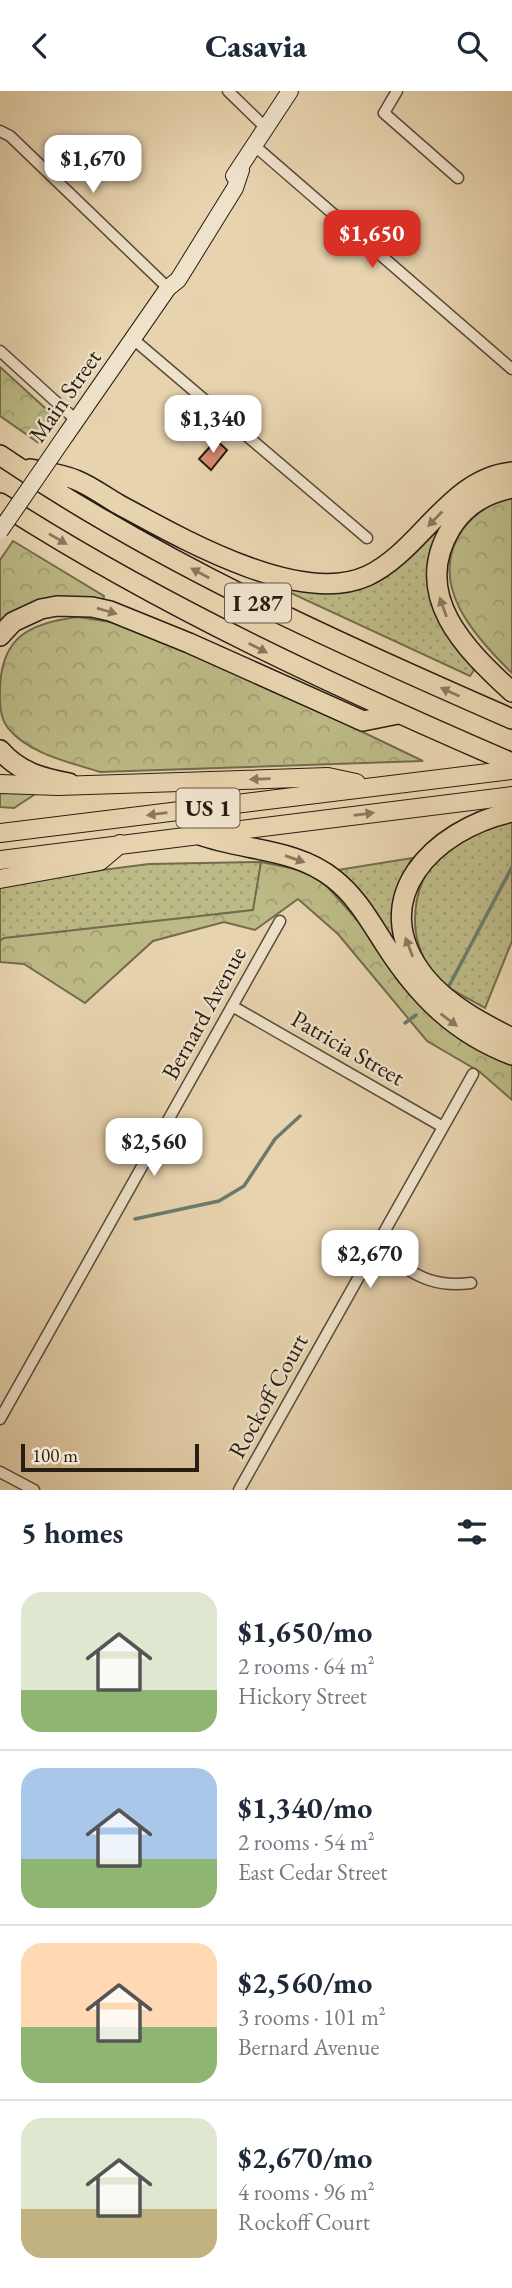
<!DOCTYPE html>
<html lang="en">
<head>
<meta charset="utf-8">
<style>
  body { margin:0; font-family:"EB Garamond",serif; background:#f2f2f3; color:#1f2937; height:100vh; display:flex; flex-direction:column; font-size:26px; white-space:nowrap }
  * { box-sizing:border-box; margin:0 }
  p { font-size:23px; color:#747a83 }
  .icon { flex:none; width:38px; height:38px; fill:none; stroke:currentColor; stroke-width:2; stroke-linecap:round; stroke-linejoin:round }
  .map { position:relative; height:1399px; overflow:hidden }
  .drawer { display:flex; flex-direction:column; background:#fff; flex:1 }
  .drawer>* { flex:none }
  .scale { position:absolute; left:21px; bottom:18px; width:178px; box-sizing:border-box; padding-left:7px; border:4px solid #281d13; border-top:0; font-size:19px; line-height:24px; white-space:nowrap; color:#281d13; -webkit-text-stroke:5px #efe2ca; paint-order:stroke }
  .price { position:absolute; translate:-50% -60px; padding:0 16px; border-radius:14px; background:#fff; color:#222; font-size:23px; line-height:46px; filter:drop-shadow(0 2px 4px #0008) }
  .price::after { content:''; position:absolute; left:50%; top:42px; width:21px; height:16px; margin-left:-10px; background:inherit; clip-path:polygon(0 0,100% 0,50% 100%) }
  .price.current { background:#d93025; color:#fff }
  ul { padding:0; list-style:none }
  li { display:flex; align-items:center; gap:21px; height:175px; padding:0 21px }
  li+li { border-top:2px solid #e0e1e3 }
  li span { display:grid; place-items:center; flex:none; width:196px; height:140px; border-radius:21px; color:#555 }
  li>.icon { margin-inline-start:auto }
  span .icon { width:84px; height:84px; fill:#fffc; stroke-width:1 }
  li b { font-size:30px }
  h2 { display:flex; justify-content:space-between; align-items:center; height:84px; padding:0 21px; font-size:30px }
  header { display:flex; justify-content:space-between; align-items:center; height:91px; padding:0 21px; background:#fff; font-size:32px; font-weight:800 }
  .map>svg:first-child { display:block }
  .grass { fill:url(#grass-dots); stroke:#726c4c; stroke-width:2 }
  .forest { fill:url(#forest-crowns); stroke:#726c4c; stroke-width:2 }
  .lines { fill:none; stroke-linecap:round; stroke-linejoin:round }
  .stream { stroke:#6b7a6d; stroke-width:3.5 }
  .building { fill:#d78b72; stroke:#281d13; stroke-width:2 }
  .minor-casing { stroke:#584a3a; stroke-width:13 }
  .secondary-casing { stroke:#281d13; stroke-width:18 }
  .trunk-casing { stroke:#281d13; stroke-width:20 }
  .motorway-casing { stroke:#281d13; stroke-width:22 }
  .minor { stroke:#efe2ca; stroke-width:10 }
  .secondary { stroke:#efe2ca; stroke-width:16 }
  .trunk { stroke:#e7d3ae; stroke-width:18 }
  .motorway { stroke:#e7d3ae; stroke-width:19 }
  .secondary-bridge-casing { stroke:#281d13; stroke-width:18; stroke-linecap:butt }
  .secondary-bridge { stroke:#efe2ca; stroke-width:16 }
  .oneway { fill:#887860 }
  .labels { text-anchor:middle; stroke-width:5; stroke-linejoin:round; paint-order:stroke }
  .shield { fill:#efe2ca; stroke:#64584a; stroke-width:2 }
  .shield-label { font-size:23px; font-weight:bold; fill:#281d13 }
  .street-label { font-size:24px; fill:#281d13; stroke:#efe2ca }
</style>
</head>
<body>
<header><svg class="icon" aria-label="back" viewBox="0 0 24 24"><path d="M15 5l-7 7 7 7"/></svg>Casavia<svg class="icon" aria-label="search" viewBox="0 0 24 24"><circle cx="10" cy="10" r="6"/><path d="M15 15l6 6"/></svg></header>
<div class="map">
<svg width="512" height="1399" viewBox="0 0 512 1399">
  <defs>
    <pattern id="grass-dots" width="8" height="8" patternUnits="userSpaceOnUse" patternTransform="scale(1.75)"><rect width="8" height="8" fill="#bcba86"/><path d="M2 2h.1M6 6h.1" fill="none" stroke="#a29f73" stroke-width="1.8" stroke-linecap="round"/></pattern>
    <pattern id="forest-crowns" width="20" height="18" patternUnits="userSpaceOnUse" patternTransform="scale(1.75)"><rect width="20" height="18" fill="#bcba86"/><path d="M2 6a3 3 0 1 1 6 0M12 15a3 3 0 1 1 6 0" fill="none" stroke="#a29f73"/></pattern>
  </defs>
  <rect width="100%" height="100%" fill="#e7d3ae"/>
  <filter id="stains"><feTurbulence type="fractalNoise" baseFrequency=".00286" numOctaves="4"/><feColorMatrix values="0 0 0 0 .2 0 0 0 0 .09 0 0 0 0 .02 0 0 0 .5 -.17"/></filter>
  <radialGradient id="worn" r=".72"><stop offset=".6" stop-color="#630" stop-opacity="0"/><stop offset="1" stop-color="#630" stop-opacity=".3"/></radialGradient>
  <path class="grass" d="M445 427 430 474 464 564 474 579 470 585 254 485 319 502 343 499Z
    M512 726V850L485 917C470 908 451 900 439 889 424 874 415 850 415 831 414 767 460 746 512 726Z
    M412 767C393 804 391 822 401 862L338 779Z
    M261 771 254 819 0 850V795L9 791 149 773Z"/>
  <path class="forest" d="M0 276 56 327 39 352 0 325Z
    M512 407V582C475 546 425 492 463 438 476 421 491 411 512 407Z
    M13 450 104 505 103 510 32 512 0 530V469Z
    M78 526 123 533 171 549 423 670 100 681C69 671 29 663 8 637 0 627 0 614 0 601 0 547 28 532 78 526Z
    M0 701 37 702 14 717 0 716Z
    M261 771 315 782 368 841 399 891 438 931 512 973V1009L480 981 427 950 338 843 298 808 255 839 224 831 153 850 85 912 24 873 0 871V850L4 847 253 819Z"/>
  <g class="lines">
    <path class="stream" d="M449 895 512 776
      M405 932 416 924
      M135 1128 219 1110 244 1095 275 1048 300 1025"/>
  </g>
  <path class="building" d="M216 349 227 359 211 379 199 368Z"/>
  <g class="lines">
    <g class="minor-casing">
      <path id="minor" d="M228 0 267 38
        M397 0 384 22 458 87
        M0 40 10 45 168 197
        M256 56 512 278
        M133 248 367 447
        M0 260 76 329
        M232 915 443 1036
        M374 1159C410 1179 428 1198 471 1192
        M0 1328 280 830
        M0 1381 34 1399
        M239 1399 473 983"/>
    </g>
    <g class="secondary-casing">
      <path id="secondary" d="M234 85 290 0
        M66 344 168 197 178 189 235 97 241 79"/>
    </g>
    <g class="trunk-casing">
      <path id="trunk" d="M0 693 58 695 328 686 356 692
        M0 742 512 679
        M0 769 512 705
        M0 788 100 770 120 753"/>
    </g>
    <g class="motorway-casing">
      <path id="motorway" d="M0 364C159 472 336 551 512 628
        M30 378C45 381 62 383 76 389 91 395 104 405 118 413 179 446 299 516 367 485 421 460 449 387 512 381
        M512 397C486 402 465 414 451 437 410 504 465 558 512 601
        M0 412C162 516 336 596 512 672
        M0 545 13 531 41 518 57 515 92 516 110 520 189 552 363 630 398 623
        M0 659C19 681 42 687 69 692
        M512 721C434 738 363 808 425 886 448 914 480 931 512 947
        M200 744C244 760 296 757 334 788 357 806 371 832 386 855 419 906 455 942 512 964"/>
    </g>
    <use href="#minor" class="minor"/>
    <use href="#secondary" class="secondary"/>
    <use href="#trunk" class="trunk"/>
    <use href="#motorway" class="motorway"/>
    <g class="secondary-bridge-casing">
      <path id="secondary-bridge" d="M0 440 66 344"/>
    </g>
    <use href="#secondary-bridge" class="secondary-bridge"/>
  </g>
  <defs><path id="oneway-solid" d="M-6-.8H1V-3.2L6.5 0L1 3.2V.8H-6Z" transform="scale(1.75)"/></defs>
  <g class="oneway">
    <use href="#oneway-solid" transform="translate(435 428) rotate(134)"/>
    <use href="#oneway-solid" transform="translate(58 448) rotate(30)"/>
    <use href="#oneway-solid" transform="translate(200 482) rotate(-152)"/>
    <use href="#oneway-solid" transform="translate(443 516) rotate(-110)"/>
    <use href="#oneway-solid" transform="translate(107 520) rotate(16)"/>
    <use href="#oneway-solid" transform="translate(258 557) rotate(27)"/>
    <use href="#oneway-solid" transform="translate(450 601) rotate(-156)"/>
    <use href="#oneway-solid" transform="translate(260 688) rotate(178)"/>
    <use href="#oneway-solid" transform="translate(157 723) rotate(173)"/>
    <use href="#oneway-solid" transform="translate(364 723) rotate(-7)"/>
    <use href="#oneway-solid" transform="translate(295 768) rotate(19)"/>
    <use href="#oneway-solid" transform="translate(409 856) rotate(-111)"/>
    <use href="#oneway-solid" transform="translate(449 929) rotate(37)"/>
  </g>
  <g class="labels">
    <g class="shield">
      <rect x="225" y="492.5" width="66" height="39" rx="5"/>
      <rect x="176.5" y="697.5" width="63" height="39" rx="5"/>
    </g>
    <g class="shield-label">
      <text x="258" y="520">I 287</text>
      <text x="208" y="725">US 1</text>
    </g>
    <g class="street-label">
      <text transform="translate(65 305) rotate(-55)" y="8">Main Street</text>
      <text transform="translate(204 922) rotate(-61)" y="8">Bernard Avenue</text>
      <text transform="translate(348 957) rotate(30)" y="8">Patricia Street</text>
      <text transform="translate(268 1305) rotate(-61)" y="8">Rockoff Court</text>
    </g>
  </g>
  <rect width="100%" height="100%" filter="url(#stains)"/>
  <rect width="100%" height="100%" fill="url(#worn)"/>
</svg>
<div class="scale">100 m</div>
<b class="price" style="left:93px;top:104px">$1,670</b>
<b class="price current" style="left:372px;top:179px">$1,650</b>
<b class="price" style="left:213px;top:364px">$1,340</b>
<b class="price" style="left:154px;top:1087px">$2,560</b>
<b class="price" style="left:370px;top:1199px">$2,670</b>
</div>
<section class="drawer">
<h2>5 homes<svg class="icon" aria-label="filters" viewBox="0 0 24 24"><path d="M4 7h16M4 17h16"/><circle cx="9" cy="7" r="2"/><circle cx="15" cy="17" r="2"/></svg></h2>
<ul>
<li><span style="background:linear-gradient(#dfe7d0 70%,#8fb573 0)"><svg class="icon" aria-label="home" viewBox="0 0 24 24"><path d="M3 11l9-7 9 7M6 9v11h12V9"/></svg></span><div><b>$1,650/mo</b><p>2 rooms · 64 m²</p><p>Hickory Street</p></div></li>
<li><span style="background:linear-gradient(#a9c7e8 65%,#8fb573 0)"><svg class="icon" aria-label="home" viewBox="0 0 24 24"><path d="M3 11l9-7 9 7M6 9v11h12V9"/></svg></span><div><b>$1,340/mo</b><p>2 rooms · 54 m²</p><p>East Cedar Street</p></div></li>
<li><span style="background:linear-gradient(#ffd9b3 60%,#8fb573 0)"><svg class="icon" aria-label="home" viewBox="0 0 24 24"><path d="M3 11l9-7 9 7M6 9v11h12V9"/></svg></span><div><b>$2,560/mo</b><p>3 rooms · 101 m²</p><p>Bernard Avenue</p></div></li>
<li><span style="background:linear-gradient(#dfe7d0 65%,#c2b280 0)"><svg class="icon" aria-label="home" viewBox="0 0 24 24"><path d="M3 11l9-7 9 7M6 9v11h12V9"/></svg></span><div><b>$2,670/mo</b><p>4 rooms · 96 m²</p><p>Rockoff Court</p></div></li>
</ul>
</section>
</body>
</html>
